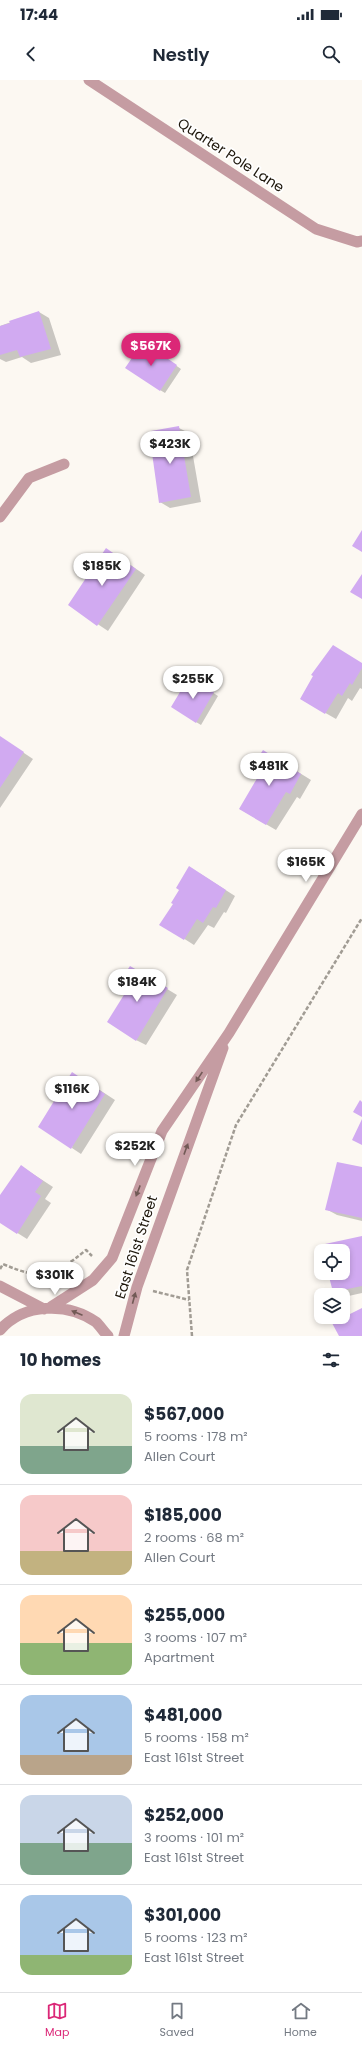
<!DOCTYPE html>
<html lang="en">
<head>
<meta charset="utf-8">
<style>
  body { margin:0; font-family:Poppins,sans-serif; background:#f2f2f3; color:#1f2937; height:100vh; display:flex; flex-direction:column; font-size:15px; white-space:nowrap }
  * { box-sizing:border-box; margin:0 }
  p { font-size:13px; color:#747a83 }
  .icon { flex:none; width:22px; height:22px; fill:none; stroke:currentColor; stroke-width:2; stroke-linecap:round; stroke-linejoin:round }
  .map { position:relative; height:1256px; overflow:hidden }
  .panel { display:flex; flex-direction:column; background:#fff; flex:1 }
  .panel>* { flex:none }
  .fabs { position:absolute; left:314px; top:1164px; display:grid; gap:8px }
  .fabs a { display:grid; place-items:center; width:36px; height:36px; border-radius:8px; background:#fff; box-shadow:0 2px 6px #0003; font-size:20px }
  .price { position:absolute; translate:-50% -34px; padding:0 9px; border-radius:14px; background:#fff; color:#222; font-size:13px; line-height:26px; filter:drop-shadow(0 1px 2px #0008) }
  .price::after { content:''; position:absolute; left:50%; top:24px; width:12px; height:9px; margin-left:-6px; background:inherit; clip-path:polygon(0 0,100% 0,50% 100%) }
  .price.current { background:#db2777; color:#fff }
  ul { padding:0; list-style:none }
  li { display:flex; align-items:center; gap:12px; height:100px; padding:0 20px }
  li+li { border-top:1px solid #e0e1e3 }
  li span { display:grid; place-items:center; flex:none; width:112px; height:80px; border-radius:12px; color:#555 }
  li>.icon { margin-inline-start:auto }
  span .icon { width:48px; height:48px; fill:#fffc; stroke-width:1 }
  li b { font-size:17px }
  h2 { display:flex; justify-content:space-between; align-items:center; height:48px; padding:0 20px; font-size:17px }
  .status { display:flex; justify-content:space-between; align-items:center; height:28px; padding:0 20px; background:#fff; direction:ltr }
  .status svg { height:11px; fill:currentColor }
  header { display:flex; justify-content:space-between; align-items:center; height:52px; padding:0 20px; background:#fff; font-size:18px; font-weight:600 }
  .tab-bar { display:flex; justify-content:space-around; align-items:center; height:56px; border-top:1px solid #e0e1e3; background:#fff; font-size:11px; color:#747a83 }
  .tab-bar a { display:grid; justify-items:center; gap:2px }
  .tab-bar .current { color:#db2777 }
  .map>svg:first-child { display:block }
  .shadow { fill:#0003 }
  .building { fill:#d1aaf1 }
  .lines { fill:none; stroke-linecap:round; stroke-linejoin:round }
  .path { stroke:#a19c94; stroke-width:2.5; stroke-dasharray:4 2; stroke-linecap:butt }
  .minor { stroke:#c59ca2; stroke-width:11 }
  .tertiary { stroke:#c59ca2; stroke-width:11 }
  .oneway { fill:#725a56 }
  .labels { text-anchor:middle; stroke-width:3.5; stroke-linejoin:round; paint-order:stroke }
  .street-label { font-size:14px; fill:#1e170b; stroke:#fff }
</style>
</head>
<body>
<div class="status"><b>17:44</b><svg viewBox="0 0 49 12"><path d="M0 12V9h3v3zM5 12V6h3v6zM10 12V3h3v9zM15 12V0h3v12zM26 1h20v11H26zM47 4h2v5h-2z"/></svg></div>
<header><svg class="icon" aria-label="back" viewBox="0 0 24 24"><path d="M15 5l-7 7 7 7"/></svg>Nestly<svg class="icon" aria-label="search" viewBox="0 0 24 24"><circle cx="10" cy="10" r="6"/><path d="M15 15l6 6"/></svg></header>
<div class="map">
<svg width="362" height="1256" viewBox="0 0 362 1256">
  <rect width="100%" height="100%" fill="#fcf8f2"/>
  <path class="shadow" d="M39 232 49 238 61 275 31 283 22 277 6 282 0 279V246Z
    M148 266 181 289 165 313 160 310Z
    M179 348 189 353 201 422 170 428 160 422 157 374Z
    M116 475 145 495 108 551 69 525Z
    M362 584V609L360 608 352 621 348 618 336 639 301 619Z
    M190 598 218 616 201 645 196 642Z
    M0 657 33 679 0 728Z
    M274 677 311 700 300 719 297 717 276 750 240 729Z
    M199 793 235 816 226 833 224 832 214 848 208 845 194 865 161 844Z
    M131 887 177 915 146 965 136 960 128 910Z
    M83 999 115 1020 81 1074 72 1068Z
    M21 1086 53 1107 45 1119 51 1123 27 1159 0 1142V1117Z
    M362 1089V1141L337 1135 326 1129Z
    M362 1157V1213L344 1217 343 1215 334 1211 329 1193H343V1171H328Z"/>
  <path class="building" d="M39 231 51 269 20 277 17 270 0 275V246L10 243 9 241Z
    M143 262 177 285 160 311 125 288Z
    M179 346 191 417 159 423 152 373H156L151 351Z
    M362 450V472L352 466Z
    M106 468 136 489 97 546 68 525Z
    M362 494V519L350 512Z
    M333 565 362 583V588L352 605 350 603 342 616 338 613 325 634 300 619 313 596 311 595Z
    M189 597 214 612 196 643 171 627Z
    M0 656 24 672 0 708Z
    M263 670 301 694 290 714 286 712 266 745 239 729 259 695 250 690Z
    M189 786 226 810 216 828 213 827 203 843 197 839 184 860 159 845 173 824 171 823 179 810 176 808Z
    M130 886 168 908 136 961 107 942 127 910 118 904Z
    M72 992 105 1014 71 1069 38 1047Z
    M360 1020 362 1022V1037L353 1032Z
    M362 1039V1065L352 1060Z
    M337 1082 362 1087V1138L325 1130Z
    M21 1085 43 1101 35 1112 41 1116 17 1154 0 1143V1115Z
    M362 1156V1206L333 1212 328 1193H343V1171H327L325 1164Z
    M362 1228V1256H339L332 1243Z"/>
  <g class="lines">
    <path class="path" d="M0 1189 3 1184C42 1201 54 1196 86 1170L92 1176
      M153 1211 189 1220
      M192 1256 187 1190 236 1045 362 838"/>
    <path class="minor" d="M89 0 316 149 357 162 362 161
      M0 437 29 398 64 384"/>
    <path class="tertiary" d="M0 1206 44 1229
      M51 1227 93 1200 112 1178 162 1051 229 953 362 734
      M0 1250C24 1223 67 1222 96 1242 100 1246 104 1252 108 1256
      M124 1256 137 1207 223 968"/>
  </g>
  <defs><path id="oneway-solid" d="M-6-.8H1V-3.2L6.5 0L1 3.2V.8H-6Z"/></defs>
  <g class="oneway">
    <use href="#oneway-solid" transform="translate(199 997) rotate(124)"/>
    <use href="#oneway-solid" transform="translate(186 1069) rotate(-70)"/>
    <use href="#oneway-solid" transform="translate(138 1111) rotate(111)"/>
    <use href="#oneway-solid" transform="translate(134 1218) rotate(-75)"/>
    <use href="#oneway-solid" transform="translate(77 1233) rotate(-157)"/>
  </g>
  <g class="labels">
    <g class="street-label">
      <text transform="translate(231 75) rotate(33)" y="5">Quarter Pole Lane</text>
      <text transform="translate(136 1167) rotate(-72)" y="5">East 161st Street</text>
    </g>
  </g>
</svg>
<div class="fabs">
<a><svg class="icon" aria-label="locate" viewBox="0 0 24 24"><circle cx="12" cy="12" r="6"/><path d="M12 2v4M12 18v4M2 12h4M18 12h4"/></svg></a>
<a><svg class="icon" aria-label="layers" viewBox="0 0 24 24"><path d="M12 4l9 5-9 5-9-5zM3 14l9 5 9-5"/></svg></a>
</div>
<b class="price current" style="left:151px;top:287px">$567K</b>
<b class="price" style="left:170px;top:385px">$423K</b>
<b class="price" style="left:102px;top:507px">$185K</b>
<b class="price" style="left:193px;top:620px">$255K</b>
<b class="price" style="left:269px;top:707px">$481K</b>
<b class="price" style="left:306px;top:803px">$165K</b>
<b class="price" style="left:137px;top:923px">$184K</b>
<b class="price" style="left:72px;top:1030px">$116K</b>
<b class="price" style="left:135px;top:1087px">$252K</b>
<b class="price" style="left:55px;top:1216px">$301K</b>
</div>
<section class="panel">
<h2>10 homes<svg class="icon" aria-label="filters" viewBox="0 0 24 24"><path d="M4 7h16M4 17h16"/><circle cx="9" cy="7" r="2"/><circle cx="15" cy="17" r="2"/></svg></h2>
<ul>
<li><span style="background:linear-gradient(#dfe7d0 65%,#7fa58c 0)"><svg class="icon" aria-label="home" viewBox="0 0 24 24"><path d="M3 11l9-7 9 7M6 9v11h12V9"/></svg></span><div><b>$567,000</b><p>5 rooms · 178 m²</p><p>Allen Court</p></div></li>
<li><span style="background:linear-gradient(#f6c9c9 70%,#c2b280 0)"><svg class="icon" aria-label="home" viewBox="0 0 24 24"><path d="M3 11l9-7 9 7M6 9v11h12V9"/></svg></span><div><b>$185,000</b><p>2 rooms · 68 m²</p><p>Allen Court</p></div></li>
<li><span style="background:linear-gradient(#ffd9b3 60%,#8fb573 0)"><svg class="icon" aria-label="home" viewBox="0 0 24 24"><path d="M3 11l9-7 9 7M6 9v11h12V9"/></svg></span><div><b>$255,000</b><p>3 rooms · 107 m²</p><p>Apartment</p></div></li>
<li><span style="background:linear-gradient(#a9c7e8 75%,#b9a48a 0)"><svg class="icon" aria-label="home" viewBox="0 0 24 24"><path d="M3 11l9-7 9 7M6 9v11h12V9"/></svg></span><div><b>$481,000</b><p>5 rooms · 158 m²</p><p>East 161st Street</p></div></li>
<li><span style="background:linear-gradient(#c9d6e8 60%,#7fa58c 0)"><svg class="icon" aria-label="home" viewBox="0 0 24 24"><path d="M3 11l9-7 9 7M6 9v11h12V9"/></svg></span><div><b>$252,000</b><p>3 rooms · 101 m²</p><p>East 161st Street</p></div></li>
<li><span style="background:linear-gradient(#a9c7e8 75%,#8fb573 0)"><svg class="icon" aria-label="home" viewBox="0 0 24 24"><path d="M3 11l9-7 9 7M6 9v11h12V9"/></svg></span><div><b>$301,000</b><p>5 rooms · 123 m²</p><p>East 161st Street</p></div></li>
</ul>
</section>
<nav class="tab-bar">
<a class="current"><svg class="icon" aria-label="map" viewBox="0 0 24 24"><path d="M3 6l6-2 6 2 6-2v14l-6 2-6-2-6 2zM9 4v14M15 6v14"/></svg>Map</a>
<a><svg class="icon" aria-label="saved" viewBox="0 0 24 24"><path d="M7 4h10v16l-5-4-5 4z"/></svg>Saved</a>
<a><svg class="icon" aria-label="home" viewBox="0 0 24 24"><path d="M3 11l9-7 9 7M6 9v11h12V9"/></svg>Home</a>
</nav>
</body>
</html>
